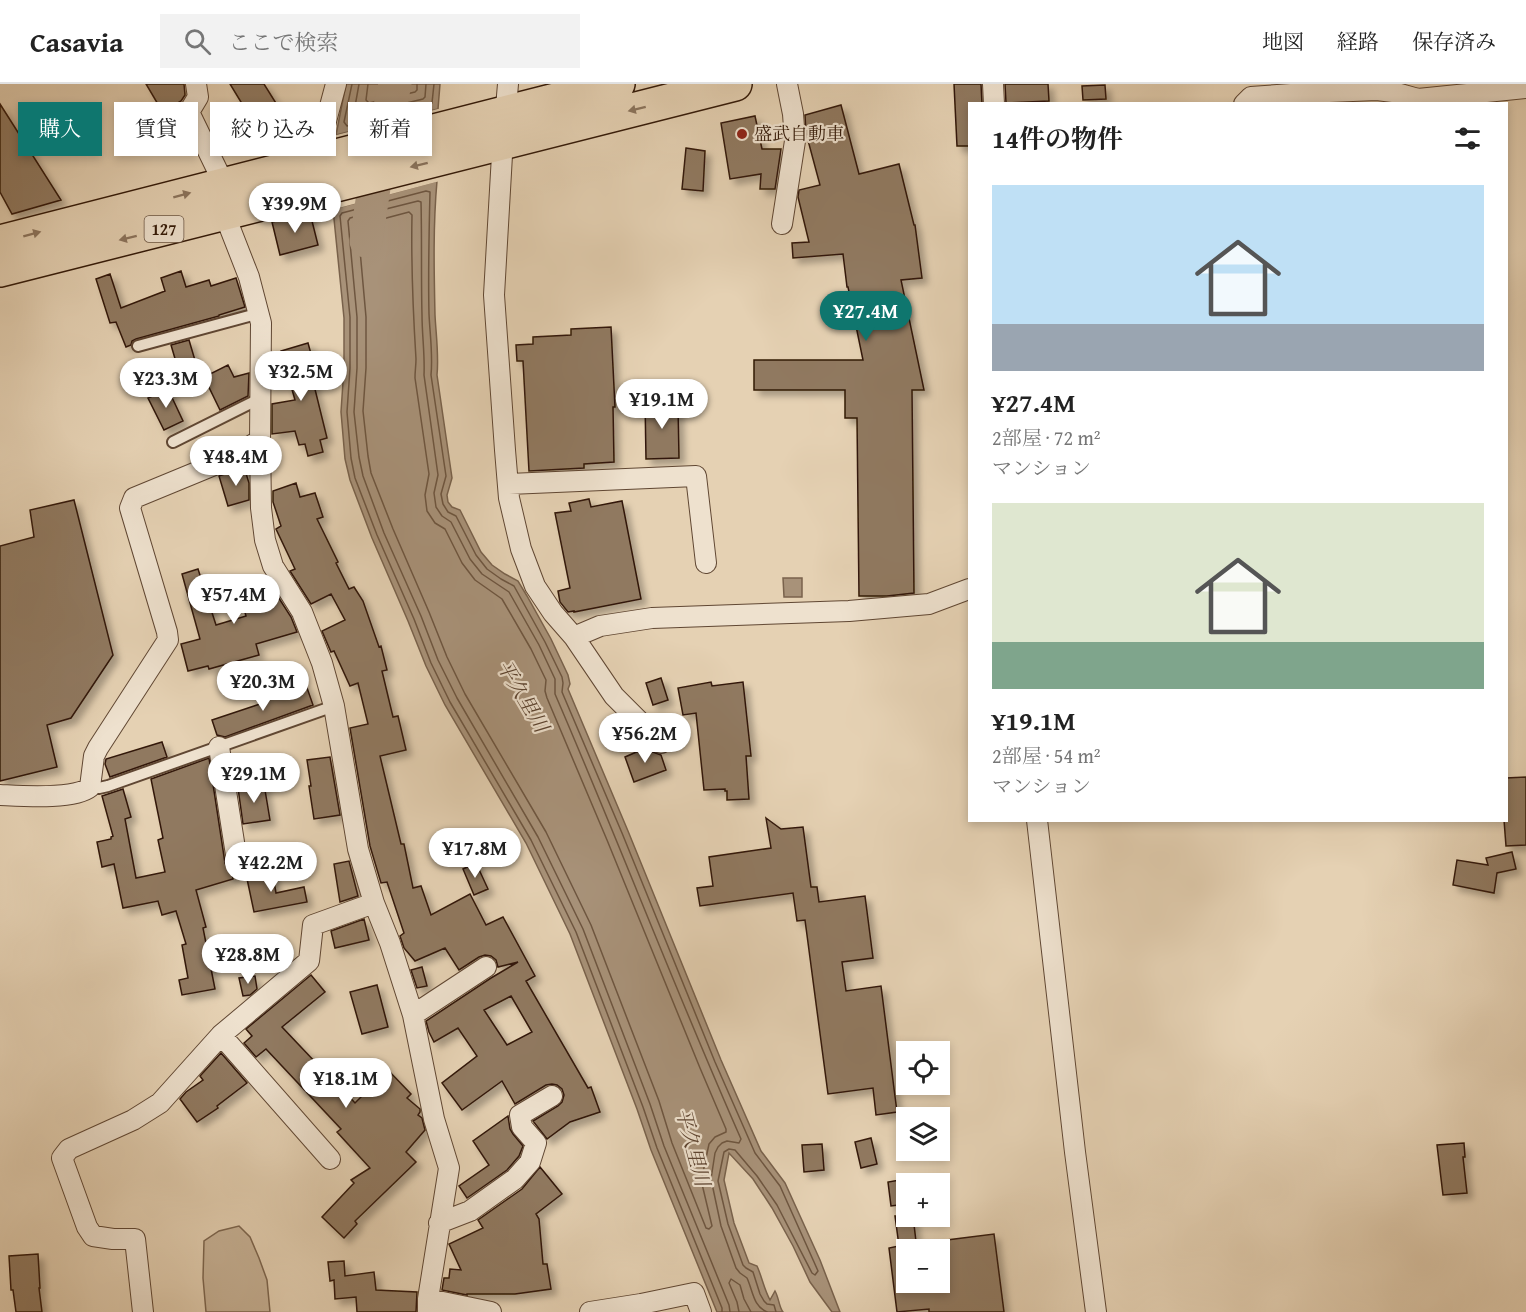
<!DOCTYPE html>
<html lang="ja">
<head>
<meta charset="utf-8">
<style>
  body { margin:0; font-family:"Gentium Book Plus","Noto Serif JP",serif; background:#f2f2f2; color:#222; height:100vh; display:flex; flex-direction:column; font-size:22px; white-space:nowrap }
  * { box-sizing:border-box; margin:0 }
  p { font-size:20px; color:#767676 }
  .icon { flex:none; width:33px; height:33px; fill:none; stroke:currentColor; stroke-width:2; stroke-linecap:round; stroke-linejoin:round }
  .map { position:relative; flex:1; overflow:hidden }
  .panel { position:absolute; left:968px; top:18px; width:540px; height:720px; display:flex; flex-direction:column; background:#fff; border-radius:0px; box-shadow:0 3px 9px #0003 }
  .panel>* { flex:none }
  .hud { position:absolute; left:18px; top:18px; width:570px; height:54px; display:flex; gap:12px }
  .controls { position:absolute; left:896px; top:957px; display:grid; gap:12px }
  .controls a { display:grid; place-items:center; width:54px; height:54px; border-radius:0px; background:#fff; box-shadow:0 3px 9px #0003; font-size:30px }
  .price { position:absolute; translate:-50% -51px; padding:0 14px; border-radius:21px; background:#fff; color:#222; font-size:20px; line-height:39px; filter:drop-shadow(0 2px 3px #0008) }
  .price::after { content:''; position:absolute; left:50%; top:36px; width:18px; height:14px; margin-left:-9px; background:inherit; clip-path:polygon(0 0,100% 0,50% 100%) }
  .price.active { background:#0f766e; color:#fff }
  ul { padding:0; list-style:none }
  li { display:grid; align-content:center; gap:12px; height:318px; padding:0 24px }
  li span { display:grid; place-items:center; height:186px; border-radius:0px; color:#555 }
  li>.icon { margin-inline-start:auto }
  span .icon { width:108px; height:108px; fill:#fffc; stroke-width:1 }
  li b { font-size:26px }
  h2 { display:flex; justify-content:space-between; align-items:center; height:72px; padding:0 24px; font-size:26px }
  .pill { padding:0 21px; border-radius:0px; background:#fff; box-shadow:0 3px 9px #0003; font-size:21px; line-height:54px }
  .pill.active { background:#0f766e; color:#fff }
  header { display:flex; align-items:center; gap:36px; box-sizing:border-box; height:84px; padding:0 30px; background:#fff; border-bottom:2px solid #e0e0e0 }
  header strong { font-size:28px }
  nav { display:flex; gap:33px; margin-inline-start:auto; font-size:21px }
  .search { width:420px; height:54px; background:#f2f2f2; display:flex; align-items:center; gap:15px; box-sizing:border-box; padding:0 21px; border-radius:0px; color:#767676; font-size:22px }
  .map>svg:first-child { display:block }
  .green { fill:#c7b296; stroke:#7d664f; stroke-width:1.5 }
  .water { fill:#a89279; stroke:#79624c; stroke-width:1.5 }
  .pier { fill:#e5d1b3 }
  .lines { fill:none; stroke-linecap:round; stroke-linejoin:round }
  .shore { stroke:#6e5640; stroke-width:1.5 }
  .river { stroke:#a89279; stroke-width:33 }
  .building { fill:#907961; stroke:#331908; stroke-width:1.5; fill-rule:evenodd; filter:url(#shadow) }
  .lane-casing { stroke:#604733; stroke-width:14 }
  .street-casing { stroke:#604733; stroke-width:22 }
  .highway-casing { stroke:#331908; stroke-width:36 }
  .lane { stroke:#eee1ce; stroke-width:10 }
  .street { stroke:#eee1ce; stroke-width:20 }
  .highway { stroke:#e5d1b3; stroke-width:33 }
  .oneway { fill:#8c755e }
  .poi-dot { fill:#8f2418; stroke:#eee1ce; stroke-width:2 }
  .labels { text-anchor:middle; stroke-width:4.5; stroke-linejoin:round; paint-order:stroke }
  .shield { fill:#eee1ce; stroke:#6b5543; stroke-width:1.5 }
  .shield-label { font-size:16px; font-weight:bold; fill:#331908 }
  .poi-label { font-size:18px; fill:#331908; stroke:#eee1ce; text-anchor:start }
  .water-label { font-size:20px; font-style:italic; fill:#5c4330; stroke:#eee1ce }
</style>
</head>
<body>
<header>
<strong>Casavia</strong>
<div class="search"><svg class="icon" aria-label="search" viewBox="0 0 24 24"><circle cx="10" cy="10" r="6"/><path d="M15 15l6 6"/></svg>ここで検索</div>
<nav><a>地図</a><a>経路</a><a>保存済み</a></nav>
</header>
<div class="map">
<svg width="1526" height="1228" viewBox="0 0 1526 1228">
  <defs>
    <filter id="shadow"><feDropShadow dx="5.5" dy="5.5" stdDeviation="3" flood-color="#0004"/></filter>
  </defs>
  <rect width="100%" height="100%" fill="#e5d1b3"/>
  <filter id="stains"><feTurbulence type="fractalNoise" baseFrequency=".00333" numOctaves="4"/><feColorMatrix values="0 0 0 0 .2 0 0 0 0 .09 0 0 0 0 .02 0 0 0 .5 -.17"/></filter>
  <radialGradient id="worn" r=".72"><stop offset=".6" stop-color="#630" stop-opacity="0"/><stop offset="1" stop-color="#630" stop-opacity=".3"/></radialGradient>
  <path class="green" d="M239 1142 250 1153 259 1174 267 1196 270 1228H206L203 1194 204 1157 219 1147Z"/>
  <path class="water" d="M346 0H440L438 25 336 51Z
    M437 97C433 142 434 186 435 231 436 251 439 271 437 291L452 394 447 411 448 418 452 423 460 426 481 468 492 481 505 490 518 497 527 512 551 555 568 591 570 600 568 605 628 747 721 976 761 1067 785 1099 820 1176 840 1228H832L810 1198 793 1162 772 1124 753 1095 729 1069 724 1096 734 1139 749 1179 757 1182C762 1193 764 1205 770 1216L775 1207C779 1214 779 1223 783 1228H717L651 1066 637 1025 570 850 526 759 445 621 426 582 408 537 372 454 350 396 345 375 341 328 344 283V234L333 125Z
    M783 494H802V513H784Z"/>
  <path class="pier" d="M438 25H441L438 28 336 54 333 52Z
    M436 95 440 97 331 126 333 122Z"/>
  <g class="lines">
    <path class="shore" d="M352 0 344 38 347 42 430 21 432 19 434 0
      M359 0 354 28 357 31 423 15 425 13 426 0
      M368 0 366 16 369 19 415 8 417 6V0
      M409 128 412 131C411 179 413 227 416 275 416 281 415 287 415 294L429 390 425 411 427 427 435 439 445 445 462 479 475 496 502 515 531 565 546 596 545 607 547 614 607 756 700 984 726 1045V1048L715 1053 709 1060 702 1093V1100L712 1142 709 1145 706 1144 672 1059 659 1017 591 841 546 748 465 610 447 573 429 528 393 445 371 389 368 372 363 327 366 284V233L358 144 360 141Z
      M722 1228V1224L657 1064 643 1023 576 848 531 756 450 618 431 579 414 535 377 451 355 394 351 374 347 328 350 284V233L340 132 342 129 426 107 430 108C429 149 428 189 429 230 430 251 433 271 431 291L446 392 441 410 443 420 448 428 456 432 476 471 487 485 501 495 514 502 545 558 562 593 563 599 562 608 622 749 715 978 755 1069 780 1102 814 1178 818 1187 815 1191 812 1189 777 1121 757 1092 735 1066 729 1065 724 1068 718 1097 728 1140 743 1181 746 1184 753 1188 760 1210 764 1217 767 1220 774 1221 776 1228
      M730 1228 729 1221 664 1062 650 1020 583 845 538 753 457 614 438 576 421 532 384 449 363 392 359 373 354 328 357 284V233L348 137 350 134 418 117 421 118C422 156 421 193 422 231 422 251 425 271 424 291L438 391 434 409 436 423 442 432 451 438 470 475 482 490 509 508 539 561 555 595V610C619 758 676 908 741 1055L739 1059 727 1057 722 1059 718 1063 715 1069 711 1095 721 1142 736 1184 740 1189 747 1194C753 1207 753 1222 767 1228
      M739 1228 737 1218 729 1199 731 1195 740 1201 744 1215 751 1228"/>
    <path class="river" d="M366 157 378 77 395 0"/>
  </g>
  <path class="building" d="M146 0H184L185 11 181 17 168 25 164 19 159 22Z
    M230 0H264L289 40 264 56Z
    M954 0H981L982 20H969V62H957Z
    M1005 0H1048L1049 17 1006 19Z
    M1105 1 1106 15 1083 16 1082 2Z
    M0 20 61 116 12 130 0 108Z
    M841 21 859 90 899 80 914 141H915L922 194 901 196 924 306H912L914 509 887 512H859L857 334H845V306H754V276H863L848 203H847L843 170 793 174 792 159 809 158 798 113 799 106 820 101 806 49 805 31Z
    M755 32 762 65H781L775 105H760L761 90 730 95 721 39Z
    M686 64 705 67 703 107 682 105Z
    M310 129 318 161 280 171 272 138Z
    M181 187 186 203 209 196 211 202 236 194 245 223 219 231V232L136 255 132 257 131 261 126 263 116 238 110 239 96 195 110 190 121 224 165 207 161 194Z
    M611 243 615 323H613L614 378 584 380V384L529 387 523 277H517L516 261 533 260V253L571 251V245Z
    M189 256 199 290 181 295 171 261Z
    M308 259 316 288 311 289 327 354 320 356 323 368 308 372 305 360 299 361 295 347 272 350V320L295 316 281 267Z
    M228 281 234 293 249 289 248 312 220 326 204 293Z
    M168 305 183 337 164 346 148 314Z
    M672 315V322H678L679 374 646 375 645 316Z
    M244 383 249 399V416L228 422 219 392Z
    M296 399 300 413 315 409 323 433 317 435 338 478 336 479 349 505 354 503 363 517 379 563 381 562 387 586 382 587 393 633 398 632 406 666 380 672 401 760H404L413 804 421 802 431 831 470 810 486 841 503 833 535 892 526 897 588 1004 591 1003 600 1028 570 1038 547 1055 533 1037 558 1022 562 1018 564 1011 562 1005 557 1001 552 1000 546 1001 515 1020 502 997 462 1026 442 999 477 972 458 944 434 958 429 948 426 937 491 894 518 878 498 883 496 876 491 872 485 871 479 873 459 886 445 864 415 877 404 864 400 852 404 849 387 798 381 799 370 762 350 644 368 640 358 599 350 602 334 567 331 568 322 547 345 536 331 510 311 520 290 487 295 485 276 445 281 442 273 418V407ZM511 912 532 948 507 961 484 926Z
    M589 415 591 423 622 417 641 515 574 528V527L568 528 560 518 558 507 570 504 555 429 571 427 569 419Z
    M74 416 113 571 71 634 47 641 57 683 0 697V462L34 453 30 426Z
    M198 485 216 541 246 532 238 503 266 494 291 533 297 548 256 560 259 571 209 585 208 582 188 587 181 560 200 555 182 490Z
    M661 594 668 616 653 621 646 599Z
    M711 598 712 602 743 598 751 672H746L749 715 727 716V707H725V705L704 706 696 629 683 631 678 604Z
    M306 601 313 621 225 653 217 651 212 636 260 620 259 618Z
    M162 658 167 673 110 693 105 680 106 675Z
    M648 663 653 668 661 671 666 686 634 698 625 673Z
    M330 673 340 731 314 735 309 702H311L307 676Z
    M209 674 225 779 227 784 232 788 233 795 196 806 206 843 203 844 215 905 182 911 179 896 188 894 182 861 186 860 176 827 162 831 158 817 123 824 114 780 102 783 97 758 111 755V753L113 752 102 712 123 705 131 733 125 735 136 794 165 788 158 756 163 754 151 695Z
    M1526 693V761L1506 762 1504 736H1506V694Z
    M264 700 270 736 243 740 238 704Z
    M766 734 781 745 803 743 811 803H817L819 818 865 812 873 874 842 878 846 907 881 902 897 1028 876 1031 873 1004 828 1010 805 836 797 837 793 809 700 822 697 804 713 802 709 773 771 764Z
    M1512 768 1516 785 1497 789 1494 809 1453 801 1457 776 1488 781 1486 774Z
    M349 777 358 812 340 818 334 780Z
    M476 779 488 805 474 811 463 785Z
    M272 786 276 809 304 803 307 818 254 828 246 790Z
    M364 835 369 856 335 864 331 847Z
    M422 883 427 902 417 904 411 886Z
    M311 891 325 908 282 943 336 1000 337 999 355 1019 388 986 411 1010 407 1014 420 1025V1028L418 1031 422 1034 425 1046 406 1068 416 1078 355 1137 357 1140 344 1154 322 1133 354 1099 351 1096 370 1084 337 1048 341 1045 266 965 256 973 244 959 252 952 246 945Z
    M255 892 257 905 250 911 243 912 239 894Z
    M377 901 388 943 362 950 350 908Z
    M221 969 247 999 217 1022 218 1024 197 1038 180 1015 186 1008 203 996 200 992Z
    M508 1032 510 1045 513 1050 523 1062 519 1072 507 1086 467 1114 459 1102 489 1081 473 1057Z
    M871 1054 877 1080 861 1084 855 1058Z
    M1464 1059 1465 1073H1463L1467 1109 1443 1111 1437 1061Z
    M822 1060 824 1086 804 1088 802 1061Z
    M540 1083 562 1110 536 1130 539 1135 543 1180H547L551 1205 515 1210H467V1211L442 1206 444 1194H449L450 1185 461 1186 449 1160 483 1144 478 1136 522 1105Z
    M906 1095V1120L891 1122 888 1098Z
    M895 1132H913L917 1166H906V1198H939V1157L994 1150 1004 1228H929V1225L897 1228 889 1164 899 1162Z
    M38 1170 40 1204H39L42 1228H16L13 1206H11L9 1172Z
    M344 1177 345 1192 374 1188 376 1206 417 1208 416 1228H357L356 1213 335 1215 334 1196 330 1197 328 1178Z"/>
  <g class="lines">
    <g class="lane-casing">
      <path id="lane" d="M138 262 260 229
        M173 358 261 314
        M90 703 99 704 108 702 334 622"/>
    </g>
    <g class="street-casing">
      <path id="street" d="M196 0 198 13 189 28 224 100
        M508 0 502 71 494 211 505 366 509 414 521 465 535 502 553 529 574 553 614 612 661 659
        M993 0 994 20
        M1244 20 1251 13 1304 9 1377 6 1393 8 1418 15 1526 4
        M320 85 322 52 336 0
        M224 129 249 193 261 239 260 356 261 424 265 456 273 482 302 528 322 579 334 622 358 765 374 819 390 859 413 931 434 1035 449 1084 428 1215V1228
        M782 140 795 57 793 30 787 0
        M509 400 696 392 706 479
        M574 553 600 542 652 534 849 527 929 520 969 505
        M219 663 237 777
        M0 711C22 712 74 716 90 703L94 672 98 664 168 556 167 548 130 424 134 414 231 374 260 356
        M1037 736 1075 1068 1096 1228
        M413 931 486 883
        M221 951 330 1075
        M439 1139 470 1127 515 1095 530 1078 536 1059 522 1043 520 1031 552 1012
        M428 1215 491 1228
        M143 1228 135 1155H113L93 1152 87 1143 62 1074 69 1065 133 1036 160 1019 221 951 309 877 313 841 374 819
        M590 1228 641 1220 694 1209 701 1228"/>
    </g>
    <g class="highway-casing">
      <path id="highway" d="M0 158 618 0
        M0 186 735 0"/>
    </g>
    <use href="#lane" class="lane"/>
    <use href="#street" class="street"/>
    <use href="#highway" class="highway"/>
  </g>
  <defs><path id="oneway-solid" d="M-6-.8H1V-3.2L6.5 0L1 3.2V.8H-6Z" transform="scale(1.5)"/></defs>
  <g class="oneway">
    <use href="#oneway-solid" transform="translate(637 25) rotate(166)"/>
    <use href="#oneway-solid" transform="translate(419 81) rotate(166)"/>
    <use href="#oneway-solid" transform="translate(182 111) rotate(-15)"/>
    <use href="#oneway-solid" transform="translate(32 150) rotate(-15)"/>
    <use href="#oneway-solid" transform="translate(128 154) rotate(166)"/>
  </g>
  <circle class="poi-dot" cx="742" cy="50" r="6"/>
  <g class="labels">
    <rect class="shield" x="144.5" y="132" width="39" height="26" rx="4.5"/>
    <g class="shield-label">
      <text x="164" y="151">127</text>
    </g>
    <g class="poi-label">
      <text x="754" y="56">盛武自動車</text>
    </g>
    <g class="water-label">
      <text transform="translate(523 612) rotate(59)" y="7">平久里川</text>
      <text transform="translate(693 1063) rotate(75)" y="7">平久里川</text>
    </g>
  </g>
  <rect width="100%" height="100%" filter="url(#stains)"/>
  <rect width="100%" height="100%" fill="url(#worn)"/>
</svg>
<div class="controls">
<a><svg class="icon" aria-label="locate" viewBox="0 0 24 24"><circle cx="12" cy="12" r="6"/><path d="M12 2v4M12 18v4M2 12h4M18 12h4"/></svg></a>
<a><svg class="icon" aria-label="layers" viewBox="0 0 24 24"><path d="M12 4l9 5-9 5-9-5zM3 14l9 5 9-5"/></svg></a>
<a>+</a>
<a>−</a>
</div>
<b class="price" style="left:295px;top:150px">¥39.9M</b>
<b class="price active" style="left:866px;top:258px">¥27.4M</b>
<b class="price" style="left:301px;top:318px">¥32.5M</b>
<b class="price" style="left:166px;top:325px">¥23.3M</b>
<b class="price" style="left:662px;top:346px">¥19.1M</b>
<b class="price" style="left:236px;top:403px">¥48.4M</b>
<b class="price" style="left:234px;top:541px">¥57.4M</b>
<b class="price" style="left:263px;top:628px">¥20.3M</b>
<b class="price" style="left:645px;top:680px">¥56.2M</b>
<b class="price" style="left:254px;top:720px">¥29.1M</b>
<b class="price" style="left:475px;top:795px">¥17.8M</b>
<b class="price" style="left:271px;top:809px">¥42.2M</b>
<b class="price" style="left:248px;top:901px">¥28.8M</b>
<b class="price" style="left:346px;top:1025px">¥18.1M</b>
<div class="hud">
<a class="pill active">購入</a>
<a class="pill">賃貸</a>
<a class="pill">絞り込み</a>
<a class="pill">新着</a>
</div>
<section class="panel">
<h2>14件の物件<svg class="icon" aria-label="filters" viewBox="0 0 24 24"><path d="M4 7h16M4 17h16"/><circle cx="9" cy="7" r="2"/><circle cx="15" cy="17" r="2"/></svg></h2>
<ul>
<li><span style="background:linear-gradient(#bfe0f5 75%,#9aa5b1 0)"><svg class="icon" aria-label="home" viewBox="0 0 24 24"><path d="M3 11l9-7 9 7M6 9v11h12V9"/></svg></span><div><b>¥27.4M</b><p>2部屋 · 72 m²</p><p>マンション</p></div></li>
<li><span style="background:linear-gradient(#dfe7d0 75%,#7fa58c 0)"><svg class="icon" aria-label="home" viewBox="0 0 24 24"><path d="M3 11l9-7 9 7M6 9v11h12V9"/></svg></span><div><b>¥19.1M</b><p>2部屋 · 54 m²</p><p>マンション</p></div></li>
</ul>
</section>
</div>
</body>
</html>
